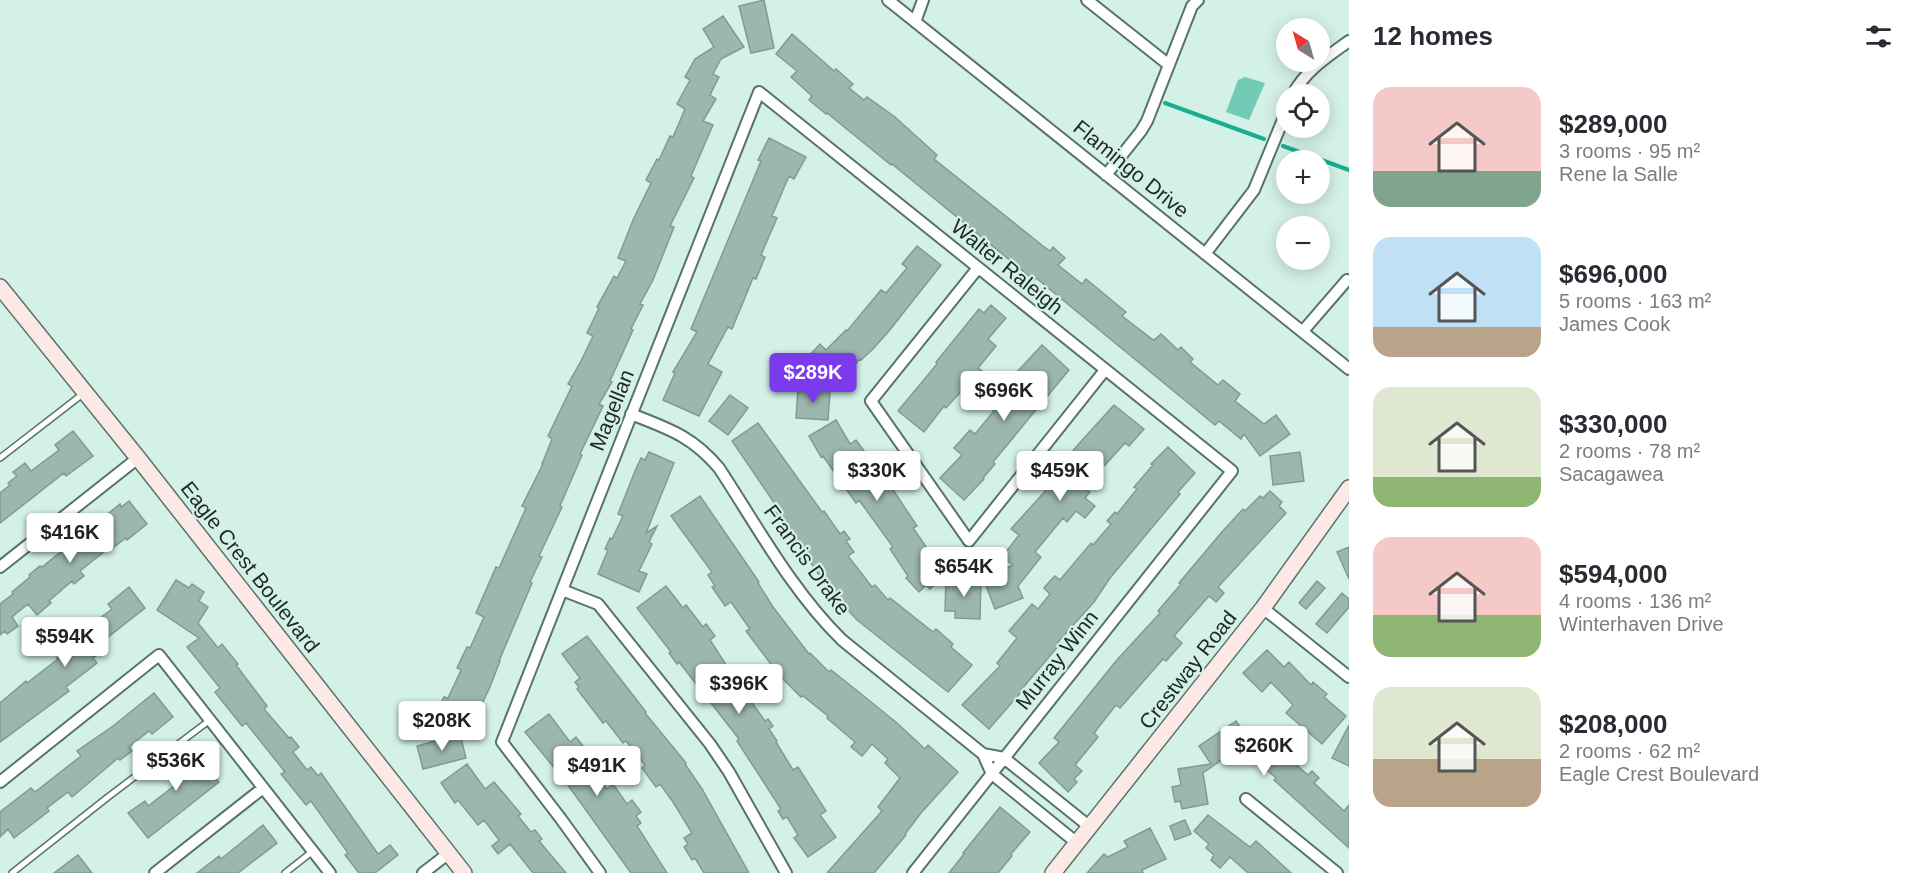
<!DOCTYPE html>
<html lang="en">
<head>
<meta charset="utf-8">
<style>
  body { margin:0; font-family:Arial,sans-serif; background:#f7f7f7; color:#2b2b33; height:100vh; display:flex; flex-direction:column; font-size:22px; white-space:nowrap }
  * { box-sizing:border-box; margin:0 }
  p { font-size:20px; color:#7c7c81 }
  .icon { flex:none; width:33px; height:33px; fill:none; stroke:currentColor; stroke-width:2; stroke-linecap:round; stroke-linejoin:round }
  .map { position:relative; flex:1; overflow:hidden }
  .sheet { display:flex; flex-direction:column; background:#fff; width:570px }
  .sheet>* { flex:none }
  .needle { width:39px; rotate:323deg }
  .fabs { position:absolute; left:1276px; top:18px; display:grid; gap:12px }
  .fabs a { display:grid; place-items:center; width:54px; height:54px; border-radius:50%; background:#fff; box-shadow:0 3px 15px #0003; font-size:30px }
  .price { position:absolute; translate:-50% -51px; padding:0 14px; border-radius:6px; background:#fff; color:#222; font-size:20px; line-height:39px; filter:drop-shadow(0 2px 3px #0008) }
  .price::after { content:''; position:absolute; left:50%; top:36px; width:18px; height:14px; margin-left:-9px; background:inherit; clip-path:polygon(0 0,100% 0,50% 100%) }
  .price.active { background:#7c3aed; color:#fff }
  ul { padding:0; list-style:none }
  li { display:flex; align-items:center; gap:18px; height:150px; padding:0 24px }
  li span { display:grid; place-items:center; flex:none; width:168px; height:120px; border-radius:18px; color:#555 }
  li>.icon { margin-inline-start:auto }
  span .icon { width:72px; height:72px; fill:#fffc; stroke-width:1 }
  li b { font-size:26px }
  h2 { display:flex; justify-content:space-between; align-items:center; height:72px; padding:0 24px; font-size:26px }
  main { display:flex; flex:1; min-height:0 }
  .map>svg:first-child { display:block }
  .green { fill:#73cbb5 }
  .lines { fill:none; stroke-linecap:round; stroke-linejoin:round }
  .stream { stroke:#19ad91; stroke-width:4 }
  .building { fill:#9bb7af; stroke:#809b93; stroke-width:1.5 }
  .lane-casing { stroke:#59736b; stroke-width:8 }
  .street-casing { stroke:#59736b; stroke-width:14 }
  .secondary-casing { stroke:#59736b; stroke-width:18 }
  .lane { stroke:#fff; stroke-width:5 }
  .street { stroke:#fff; stroke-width:10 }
  .secondary { stroke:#fce8e4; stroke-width:15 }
  .labels { text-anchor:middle; stroke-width:4.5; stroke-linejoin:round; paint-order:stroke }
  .street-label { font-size:21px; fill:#1e2825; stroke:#d4f1e8 }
</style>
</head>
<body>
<main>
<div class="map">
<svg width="1349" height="873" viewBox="0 0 1349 873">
  <rect width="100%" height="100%" fill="#d4f1e8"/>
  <path class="green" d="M1245 77 1265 83 1249 120 1226 112 1238 80Z"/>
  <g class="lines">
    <path class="stream" d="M1165 103 1264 139
      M1283 146 1349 170"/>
  </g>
  <path class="building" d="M764 0 774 48 751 53 739 6Z
    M723 16 744 47 721 59 713 74 719 77 710 95 716 99 703 121 713 125 691 176 694 178 670 226 674 227 653 280 640 304 643 305 631 329 633 330 610 381 612 382 599 404 603 406 580 454 582 455 560 506 562 507 539 556 542 557 530 582 532 583 499 661H500L490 687 480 708 477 707 464 732 434 718 444 697 448 698 461 670 457 668 467 647 470 648 484 617 476 613 496 567 499 568 526 508 522 506 543 464H542L552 439 548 436 572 386 568 384 581 361 593 336 587 333 599 308 597 307 614 276 617 278 626 261 618 258 633 220 651 183 646 180 657 159 659 160 670 136 673 137 685 109 677 104 690 80 685 77 695 59 714 47 703 29Z
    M792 34 834 71 836 69 853 84 849 88 864 100 867 97 895 117 937 155 934 159 1043 246 1050 251 1053 247 1065 258 1058 265 1082 284 1086 279 1126 312 1122 316 1152 339 1154 340 1161 334 1178 350 1181 347 1193 359 1190 362 1218 385 1223 380 1240 394 1235 401 1264 424 1276 415 1290 434 1260 456 1244 434 1241 439 1219 421 1215 425 1036 278 1034 280 892 164 891 165 827 113 826 114 809 100 812 96 791 77 797 71 776 54Z
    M769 138 806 157 794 179 789 176 772 216 777 218 761 255 765 257 756 279 753 278 732 329 728 327 708 364 722 372 699 416 663 400 675 373 673 372 697 332 691 329 761 161 758 160Z
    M917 246 941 265 889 331 873 349 861 360 860 359 834 388 812 368 815 365 807 358 820 344 826 350 846 330 847 331 881 290 886 293 907 268 902 264Z
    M991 305 1006 318 988 339 996 346 978 368 982 371 967 389 965 387 946 408 944 406 924 432 898 411 937 364 936 362 979 309 984 313Z
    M1042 345 1069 370 993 462 995 464 983 478 984 479 964 500 940 478 962 455 954 448 970 430 975 434 1021 378 1016 373Z
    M798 389 830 391 828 420 796 418Z
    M730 395 748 408 728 435 709 421Z
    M1114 405 1144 429 1129 446 1125 443 1105 465 1103 464 1084 488 1090 492 1085 498 1095 506 1085 518 1076 511 1067 522 1063 518 1035 552 1041 557 1018 586 1023 598 995 609 983 578 1013 565 1002 557 1019 535 1011 529 1048 488 1046 486 1076 447Z
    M836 420 850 444 856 440 872 462 874 461 917 526 913 528 929 551 926 554 939 568 928 578H941L930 589 926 585 919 592 906 578 908 576 890 549 893 547 859 500 856 503 823 456 821 457 809 436Z
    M758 423 822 512 824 511 840 534 844 531 850 539 846 541 854 552 848 556 872 587 875 585 888 600 890 598 933 632 936 629 953 644 951 647 972 665 948 692 857 620 838 599 823 581 807 557 809 555 776 512 779 510 732 441Z
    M73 431 93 456 66 476 64 473 0 523V493L10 485 8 483 17 476 13 472 25 463 31 471 59 450 55 445Z
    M1168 447 1195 473 1178 492 1180 494 1110 578 1094 602 1058 642 1060 644 1021 690 1022 691 989 729 962 705 1000 666 997 663 1017 638 1009 631 1032 604 1038 609 1050 594 1044 588 1050 581 1055 576 1060 580 1091 543 1093 545 1111 524 1107 521 1115 512 1117 514 1137 489 1134 487 1153 465 1151 464Z
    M649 452 674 463 646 533 657 526 649 542 652 544 639 571 647 574 639 592 598 574 608 550 605 549 610 538 612 539 623 516 618 514 635 471 641 458 645 460Z
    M1300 452 1304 481 1273 485 1270 456Z
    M1270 491 1282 502 1279 506 1286 513 1218 587 1224 593 1216 602 1209 596 1174 636 1182 643 1166 661 1163 659 1120 708 1116 705 1094 733 1098 737 1075 765 1082 771 1074 779 1077 782 1068 792 1039 763 1059 742 1054 738 1116 661 1160 613 1158 611 1181 584 1179 583 1221 533 1243 509 1245 511 1260 496 1263 498Z
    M700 496 759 582 758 583 773 607 809 654 810 653 829 672 831 670 860 693 897 723 925 749 928 745 958 772 921 813 905 834 906 835 874 873H827L882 811 878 807 900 778 885 763 888 759 872 744 862 756 851 747 855 742 827 718 828 716 803 696 801 697 779 675 746 631 750 629 731 602 725 606 712 587 715 586 708 575 712 572 671 516Z
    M129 501 147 524 127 540 126 538 111 549 110 547 80 571 84 576 74 584 72 581 49 601 51 603 37 615 28 604 12 617 18 626 7 634 5 631 0 635V604L13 594 12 592 30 577 29 575 40 566 42 567 120 504 121 507Z
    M1349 547V579L1337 552Z
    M946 578 981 579 980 619 955 618V611H945Z
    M176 580 189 588 192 584 204 592 199 601 208 607 198 623 218 648 222 644 238 664 236 665 267 706 264 709 289 738 291 737 299 747 293 752 307 770 311 767 318 776 321 773 378 854 390 845 398 855 375 873H359L345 855 348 853 311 801 306 805 281 774 285 772 246 723 242 726 215 692 220 688 187 647 199 638 157 610Z
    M1317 581 1325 588 1306 609 1299 603Z
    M666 586 683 608 686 605 703 627 706 624 715 636 710 640 732 674 743 666 752 678 748 681 753 687 745 693 765 721 768 719 773 726 769 729 777 741 776 742 793 770 798 767 826 811 820 815 836 837 808 857 794 838 798 835 787 817 783 819 778 811 781 809 737 741 739 739 679 662 677 664 669 653 671 652 637 608Z
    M129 587 145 608 98 645 102 651 93 658 97 663 66 687 69 691 0 742V703L26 681 27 683 58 659 57 658 78 641 77 640 99 623 96 621 112 609 108 604Z
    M1342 593 1349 599V607L1327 633 1316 624Z
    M587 636 646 712 645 713 686 763 685 764 702 789 749 873H704L695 858 692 860 684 847 688 844 684 838 692 833 673 802 660 784 656 787 642 768 645 765 626 741 623 743 606 721 603 723 577 689 579 687 575 682 580 678 562 654Z
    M1267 650 1284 667 1289 662 1311 685 1313 682 1327 694 1324 697 1346 716 1322 744 1286 713 1293 705 1271 682 1262 692 1243 673Z
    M154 693 173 717 152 734 149 731 129 747 132 751 120 760 118 758 72 797 68 792 47 808 49 811 14 838 8 829 0 837V812L31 788 35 792 81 756 77 751 113 726Z
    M549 714 570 742 576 737 591 756 585 760 607 789 613 784 627 804 632 800 641 812 636 816 641 823 637 826 667 873H631L565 781 525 732Z
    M1236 721 1253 746 1269 728 1287 744 1280 751 1308 775 1312 771 1319 778 1314 783 1344 811 1349 805V848L1274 780 1276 778 1244 750 1235 756 1233 752 1203 773 1208 804 1182 809 1180 801 1175 802 1172 787 1181 785 1178 769 1211 764 1199 746Z
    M1349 725V766L1332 758Z
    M460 734 466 758 423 769 417 746Z
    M197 745 207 759 204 762 219 782 148 838 128 813 145 801 148 806 174 786 162 771Z
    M467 764 485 789 494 782 521 814 518 816 531 832 535 830 542 839 539 841 566 873H533L510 844 498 854 492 846 499 840 484 820 478 825 458 800 455 803 441 783Z
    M1000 807 1030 832 1011 854 1012 856 998 873H949L964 854 963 853Z
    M1208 815 1250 847 1256 841 1291 873H1248L1230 857 1220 868 1211 860 1214 855 1206 848 1209 844 1194 831Z
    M1185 820 1191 834 1175 840 1170 826Z
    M263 825 277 843 238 873H197L219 856 221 859Z
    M1150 828 1166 859 1142 870 1143 873H1087L1104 854 1108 857 1128 847 1124 841Z
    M78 855 92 873H54Z"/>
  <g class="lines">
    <g class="lane-casing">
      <path id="lane" d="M0 458 84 393
        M12 873 108 797 210 720
        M285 873 313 851"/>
    </g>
    <g class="street-casing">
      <path id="street" d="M888 0 1349 369
        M1087 0 1169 65
        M915 22 923 0
        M1293 94C1306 70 1327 57 1349 41
        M1106 175 1141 131 1147 121 1192 6 1198 0
        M1205 254 1254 190 1287 110
        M978 268 871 401 969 541 1105 370
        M1303 331 1347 280
        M631 414C669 429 692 436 719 468 757 526 792 591 842 640L983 754 992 774 1077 843
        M0 567 138 458
        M562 590 598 604 710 744 729 772 786 873
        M1263 608 1349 677
        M983 754 1004 758 1090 827
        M0 782 159 655 330 873
        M1246 799 1337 873
        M155 873 263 788
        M423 873 449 853
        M600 873 561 819 502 742 759 92 1232 471 913 873"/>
    </g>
    <g class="secondary-casing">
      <path id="secondary" d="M0 287 138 458 464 873
        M1053 873 1263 608 1349 488"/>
    </g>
    <use href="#lane" class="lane"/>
    <use href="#street" class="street"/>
    <use href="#secondary" class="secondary"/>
  </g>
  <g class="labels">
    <g class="street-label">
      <text transform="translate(1131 169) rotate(39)" y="7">Flamingo Drive</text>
      <text transform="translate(1007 267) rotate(39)" y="7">Walter Raleigh</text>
      <text transform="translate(612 410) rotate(-68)" y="7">Magellan</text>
      <text transform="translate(807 560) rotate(54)" y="7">Francis Drake</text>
      <text transform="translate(250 567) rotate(52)" y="7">Eagle Crest Boulevard</text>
      <text transform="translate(1057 660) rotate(-52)" y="7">Murray Winn</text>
      <text transform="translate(1188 670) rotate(-52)" y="7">Crestway Road</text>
    </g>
  </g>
</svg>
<div class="fabs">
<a><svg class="needle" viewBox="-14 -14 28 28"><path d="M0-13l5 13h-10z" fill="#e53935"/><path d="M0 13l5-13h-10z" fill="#7c7c81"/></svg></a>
<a><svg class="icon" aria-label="locate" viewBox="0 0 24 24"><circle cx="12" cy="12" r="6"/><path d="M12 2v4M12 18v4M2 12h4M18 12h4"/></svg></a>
<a>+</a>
<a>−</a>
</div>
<b class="price active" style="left:813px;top:404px">$289K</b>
<b class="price" style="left:1004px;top:422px">$696K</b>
<b class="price" style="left:877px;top:502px">$330K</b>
<b class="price" style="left:1060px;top:502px">$459K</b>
<b class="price" style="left:70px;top:564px">$416K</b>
<b class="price" style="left:964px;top:598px">$654K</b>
<b class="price" style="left:65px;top:668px">$594K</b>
<b class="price" style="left:739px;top:715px">$396K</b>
<b class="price" style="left:442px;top:752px">$208K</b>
<b class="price" style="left:1264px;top:777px">$260K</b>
<b class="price" style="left:176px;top:792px">$536K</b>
<b class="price" style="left:597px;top:797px">$491K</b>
</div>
<section class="sheet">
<h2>12 homes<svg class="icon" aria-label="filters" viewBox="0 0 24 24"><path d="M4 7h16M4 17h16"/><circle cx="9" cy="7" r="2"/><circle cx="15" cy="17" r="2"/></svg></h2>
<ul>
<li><span style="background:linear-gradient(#f6c9c9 70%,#7fa58c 0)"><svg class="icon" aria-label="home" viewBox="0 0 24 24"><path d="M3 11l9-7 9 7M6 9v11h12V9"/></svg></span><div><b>$289,000</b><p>3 rooms · 95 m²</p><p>Rene la Salle</p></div></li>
<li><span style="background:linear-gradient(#bfe0f5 75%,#b9a48a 0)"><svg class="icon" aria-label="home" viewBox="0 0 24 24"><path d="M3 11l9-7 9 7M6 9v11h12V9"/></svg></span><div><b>$696,000</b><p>5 rooms · 163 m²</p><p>James Cook</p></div></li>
<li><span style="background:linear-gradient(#dfe7d0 75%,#8fb573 0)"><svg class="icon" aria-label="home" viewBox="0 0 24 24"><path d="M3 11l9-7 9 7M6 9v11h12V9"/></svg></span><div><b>$330,000</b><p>2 rooms · 78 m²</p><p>Sacagawea</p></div></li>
<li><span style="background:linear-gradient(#f6c9c9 65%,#8fb573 0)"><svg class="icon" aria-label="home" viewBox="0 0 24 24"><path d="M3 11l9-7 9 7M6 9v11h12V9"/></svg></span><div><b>$594,000</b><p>4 rooms · 136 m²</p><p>Winterhaven Drive</p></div></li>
<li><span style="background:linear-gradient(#dfe7d0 60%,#b9a48a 0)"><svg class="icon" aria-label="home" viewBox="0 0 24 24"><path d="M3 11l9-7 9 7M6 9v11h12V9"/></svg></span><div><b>$208,000</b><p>2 rooms · 62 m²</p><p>Eagle Crest Boulevard</p></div></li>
</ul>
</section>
</main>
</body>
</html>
